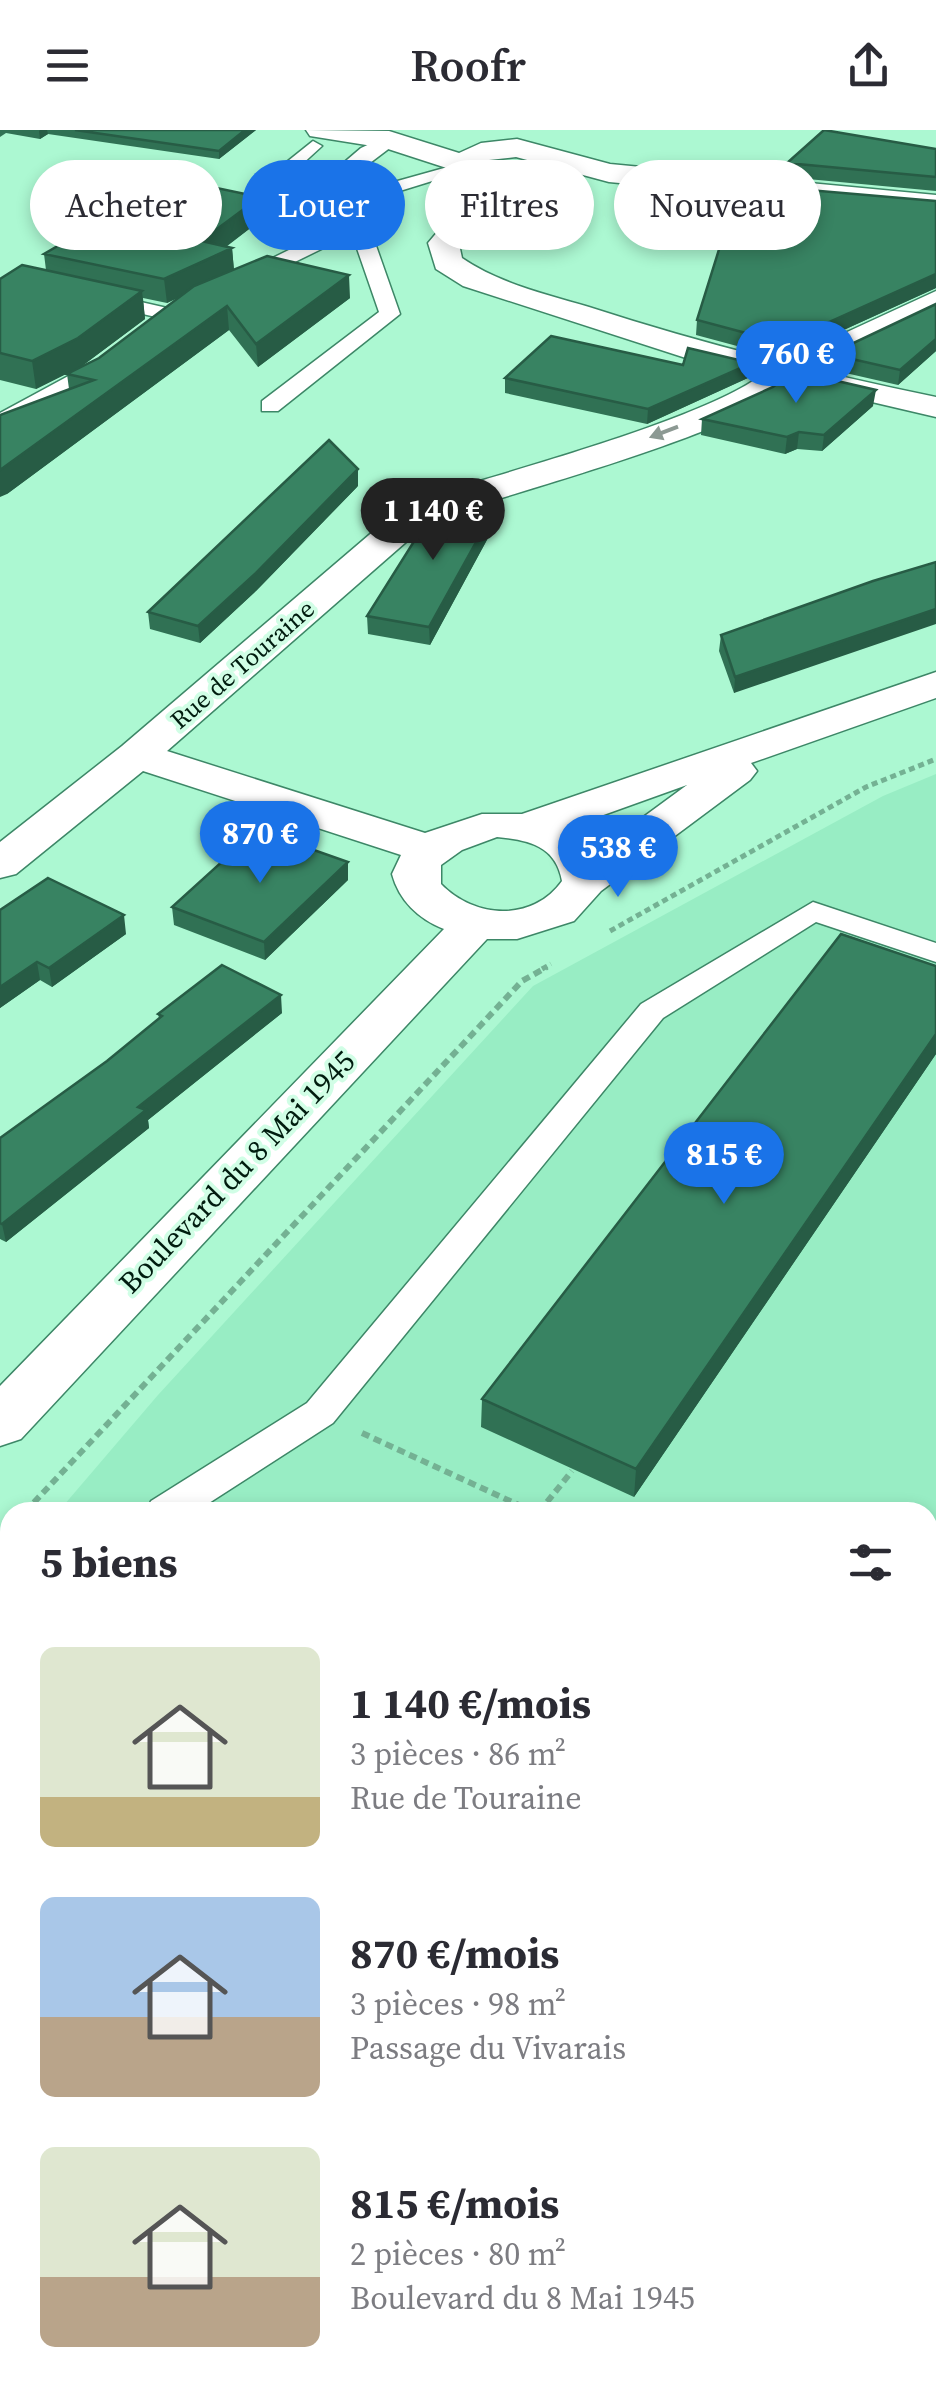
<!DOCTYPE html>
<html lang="fr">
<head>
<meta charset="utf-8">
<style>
  body { margin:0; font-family:"Source Serif 4",serif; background:#f7f7f7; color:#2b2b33; height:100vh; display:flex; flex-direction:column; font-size:38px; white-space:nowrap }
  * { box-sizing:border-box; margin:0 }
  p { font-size:32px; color:#7c7c81 }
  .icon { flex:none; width:55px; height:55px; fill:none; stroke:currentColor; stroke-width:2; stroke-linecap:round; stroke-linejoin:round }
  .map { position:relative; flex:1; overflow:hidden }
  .side { position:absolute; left:0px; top:1372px; width:938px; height:892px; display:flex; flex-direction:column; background:#fff; border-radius:30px 30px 0 0; box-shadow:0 5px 15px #0003 }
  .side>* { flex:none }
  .top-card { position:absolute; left:30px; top:30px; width:878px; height:90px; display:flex; gap:20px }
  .price { position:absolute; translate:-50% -85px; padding:0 22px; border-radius:35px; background:#1a73e8; color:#fff; font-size:32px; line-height:65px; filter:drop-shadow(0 2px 5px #0008) }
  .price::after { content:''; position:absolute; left:50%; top:60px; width:30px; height:22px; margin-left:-15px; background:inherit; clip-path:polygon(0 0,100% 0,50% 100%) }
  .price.current { background:#222; color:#fff }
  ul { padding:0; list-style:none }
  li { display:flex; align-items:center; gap:30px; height:250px; padding:0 40px }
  li span { display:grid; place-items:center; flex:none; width:280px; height:200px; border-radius:15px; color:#555 }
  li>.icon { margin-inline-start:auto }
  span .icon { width:120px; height:120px; fill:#fffc; stroke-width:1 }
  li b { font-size:42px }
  h2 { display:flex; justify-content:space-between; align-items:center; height:120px; padding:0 40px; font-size:42px }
  .chip { padding:0 35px; border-radius:45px; background:#fff; box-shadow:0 5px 15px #0003; font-size:35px; line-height:90px }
  .chip.current { background:#1a73e8; color:#fff }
  header { display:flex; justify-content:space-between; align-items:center; height:130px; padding:0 40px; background:#fff; font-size:45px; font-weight:600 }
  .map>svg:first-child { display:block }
  .built { fill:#98edc4 }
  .green { fill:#f2c1ae }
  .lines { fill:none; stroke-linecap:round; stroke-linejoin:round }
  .lane-casing { stroke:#3d8767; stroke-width:3 }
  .street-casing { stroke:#3d8767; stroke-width:3 }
  .secondary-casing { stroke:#3d8767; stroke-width:3 }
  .path-far2 { stroke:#74b193; stroke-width:5; stroke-dasharray:6 4; stroke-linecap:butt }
  .path-far1 { stroke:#74b193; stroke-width:6; stroke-dasharray:8 5; stroke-linecap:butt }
  .path { stroke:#74b193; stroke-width:9; stroke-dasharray:10 6; stroke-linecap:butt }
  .lane { fill:#fff; fill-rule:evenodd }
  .street { fill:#fff; fill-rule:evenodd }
  .secondary { fill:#fff; fill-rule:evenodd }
  .tree { fill:#938a63 }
  .wall { fill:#307154 }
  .shaded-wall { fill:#275c45 }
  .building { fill:#388362; stroke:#275c45; stroke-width:2.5 }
  .oneway { fill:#8c9993 }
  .labels { text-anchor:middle; stroke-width:8; stroke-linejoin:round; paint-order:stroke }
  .far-street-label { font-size:25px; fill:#001c0f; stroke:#d1fee6 }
  .street-label { font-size:30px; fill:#001c0f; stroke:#d1fee6 }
</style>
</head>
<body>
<header><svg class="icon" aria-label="menu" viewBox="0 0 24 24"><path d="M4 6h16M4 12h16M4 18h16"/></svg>Roofr<svg class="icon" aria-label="share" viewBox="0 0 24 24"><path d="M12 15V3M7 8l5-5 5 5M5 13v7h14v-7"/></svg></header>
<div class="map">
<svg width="936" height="2264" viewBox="0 0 936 2264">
  <rect width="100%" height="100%" fill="#acf8d2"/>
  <path class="built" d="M936 644V2264H220L209 2255H928V1382H58L158 1265 533 856 883 666Z
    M10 1439V2101L0 2093V1450Z"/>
  <path class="green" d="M928 1626 936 1628V2264H224L212 2255H928Z
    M0 1675 10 1681V2098L0 2090Z"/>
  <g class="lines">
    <g class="lane-casing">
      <path id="lane" d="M389 5 398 10 395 14 337 58 351 64 462 33 471 39 361 73 400 184 278 281H262V271L379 182 352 104 254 152H240V144L348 91 342 73 263 51 313 11 322 16 287 48 320 53 361 18Z
        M97 162 176 180 179 184 169 190 90 172V164Z
        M109 224 120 230 117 235 39 283 0 298V283Z
        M813 772 936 813V832L816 792 663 888 333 1293 195 1382H146L151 1371 307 1273 641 874Z"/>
    </g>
    <g class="street-casing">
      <path id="street" d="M936 161V183L793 252C754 298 513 363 443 386L422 398 167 621 425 703 482 684H522L936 542V568L751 633 757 641 750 650 601 761 574 791 517 809H487L21 1309 0 1316V1256L444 799C418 789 399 770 392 744L401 725 143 641 16 744 0 748V712L122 616 396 382 417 370C488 347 728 284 769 238ZM687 655 597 721 570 697ZM497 707C529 710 556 716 562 751 532 793 474 788 441 754V735L462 720Z"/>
    </g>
    <g class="secondary-casing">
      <path id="secondary" d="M306 0 389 1 459 23 481 13 517 9 610 34 936 65V83L609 52 516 27 489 30 462 43 385 18 310 6Z
        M493 45 508 54 459 114 462 128C500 154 546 164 589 177 703 214 819 243 936 267V287L692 230 463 156 436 139 428 113 483 48Z"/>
    </g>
    <path class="path-far2" d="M610 801 866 657 936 629
      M542 839 551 834"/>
    <path class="path-far1" d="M362 1303 534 1382
      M25 1382 522 851 547 837
      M539 1382 572 1341
      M0 1409 10 1398"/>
    <path class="path" d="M928 1564 936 1568"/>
    <use href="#lane" class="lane"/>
    <use href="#street" class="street"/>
    <use href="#secondary" class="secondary"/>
  </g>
  <circle class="tree" cx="694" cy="61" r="8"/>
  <path class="wall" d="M0 0H256L219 29 48 4 40 9 6 3 0 7Z
    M936 19V61L786 47 787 33Z
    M749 67 936 71V158L782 228 696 205 697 190Z
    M261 90 226 116 232 118 234 140 350 168 258 237 229 200 7 364 69 259 67 244 99 228 179 167 167 173 143 168 145 189 82 236 36 259 0 250V149L46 140 44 124 72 108 70 91Z
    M936 174V221L898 255 828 239 830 224Z
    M752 233 750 247 647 294 505 263V248L683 235Z
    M873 276 822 321 797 319 785 324 701 305 702 289Z
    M358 356 257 460 200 513 150 499 148 482Z
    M495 378V395L430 515 368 504 367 486Z
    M873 451 734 563 719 521 721 505Z
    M348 750 265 830 174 795 172 777Z
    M0 780 126 804 52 857 40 850 0 878Z
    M936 836V924L634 1367 481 1297 482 1269Z
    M282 883 148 990 149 998 6 1112 0 1109V1008L107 931 159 888 158 884Z"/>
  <path class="shaded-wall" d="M40 0H47L48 4 40 9 39 1Z
    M245 0H256L219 29V21Z
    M260 67 261 90 213 127 232 118 234 141 167 173 164 149 201 111Z
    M936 144V158L782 228 783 213Z
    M349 145 350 168 258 237 256 214Z
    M142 161 145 189 82 236 36 259 32 231Z
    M227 176 229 200 7 364 0 367V340Z
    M936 209V221L898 255 900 240Z
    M752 233 750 247 647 294 648 279Z
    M876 260 873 276 822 321 824 305Z
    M799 302 797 319 785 324 787 307Z
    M358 339V356L257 460 200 513 198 496Z
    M495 378V395L430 515 429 497Z
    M936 479V494L734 563 735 547Z
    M348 732V750L265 830 264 812Z
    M124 785 126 804 52 857 49 838Z
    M37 832 40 850 0 878V857Z
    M281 865 282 883 148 990 149 998 6 1112 2 1094 138 977Z
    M936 904V924L634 1367 636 1339Z"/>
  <path class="building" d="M75 0H245L219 21Z
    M824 0 936 19V47L787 33Z
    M145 43 260 67 201 111 232 118 164 149 44 124 92 96 70 91Z
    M761 56 936 71V144L783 213 697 190 736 65 749 67Z
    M267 126 349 145 256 214 227 176 0 340V285L94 250 67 244 99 228 194 156Z
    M22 135 142 161 78 208 32 231 0 223V149Z
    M936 174V209L900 240 830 224Z
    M551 206 683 235 688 218 752 233 648 279 505 248Z
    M794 241 876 260 824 305 799 302 787 307 702 289 773 257Z
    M329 310 358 339 256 443 198 496 148 482Z
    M471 364 495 378 429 497 367 486 435 378Z
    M936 432V479L735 547 721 505 873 451Z
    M257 700 348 732 264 812 172 777Z
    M48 748 124 785 49 838 37 832 0 857V780Z
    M841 804 936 836V904L636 1339 482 1269Z
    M222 835 281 865 138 977 146 980 2 1094 0 1093V1008L107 931 162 886 158 884Z"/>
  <defs><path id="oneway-solid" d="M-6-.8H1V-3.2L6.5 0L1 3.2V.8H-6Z" transform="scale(2.5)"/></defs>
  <use class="oneway" href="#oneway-solid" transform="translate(664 302) rotate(159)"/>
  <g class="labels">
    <g class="far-street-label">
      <text transform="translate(242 534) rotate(-41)" y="9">Rue de Touraine</text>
    </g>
    <g class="street-label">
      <text transform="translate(237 1042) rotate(-46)" y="10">Boulevard du 8 Mai 1945</text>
    </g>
  </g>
</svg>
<b class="price" style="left:796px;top:276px">760 €</b>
<b class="price current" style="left:433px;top:433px">1 140 €</b>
<b class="price" style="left:260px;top:756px">870 €</b>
<b class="price" style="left:618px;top:770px">538 €</b>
<b class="price" style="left:724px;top:1077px">815 €</b>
<div class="top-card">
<a class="chip">Acheter</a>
<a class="chip current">Louer</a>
<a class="chip">Filtres</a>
<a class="chip">Nouveau</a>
</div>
<section class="side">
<h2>5 biens<svg class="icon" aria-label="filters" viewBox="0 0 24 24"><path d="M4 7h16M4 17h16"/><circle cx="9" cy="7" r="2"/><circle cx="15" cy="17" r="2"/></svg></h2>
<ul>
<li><span style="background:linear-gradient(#dfe7d0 75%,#c2b280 0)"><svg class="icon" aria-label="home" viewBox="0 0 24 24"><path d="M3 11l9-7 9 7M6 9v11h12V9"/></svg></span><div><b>1 140 €/mois</b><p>3 pièces · 86 m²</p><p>Rue de Touraine</p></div></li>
<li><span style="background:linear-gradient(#a9c7e8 60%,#b9a48a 0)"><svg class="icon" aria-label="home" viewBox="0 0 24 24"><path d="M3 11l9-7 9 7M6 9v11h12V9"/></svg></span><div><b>870 €/mois</b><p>3 pièces · 98 m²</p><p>Passage du Vivarais</p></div></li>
<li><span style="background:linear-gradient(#dfe7d0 65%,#b9a48a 0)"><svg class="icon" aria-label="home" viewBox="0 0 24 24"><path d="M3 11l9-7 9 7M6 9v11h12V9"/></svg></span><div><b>815 €/mois</b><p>2 pièces · 80 m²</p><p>Boulevard du 8 Mai 1945</p></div></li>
</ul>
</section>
</div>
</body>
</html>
